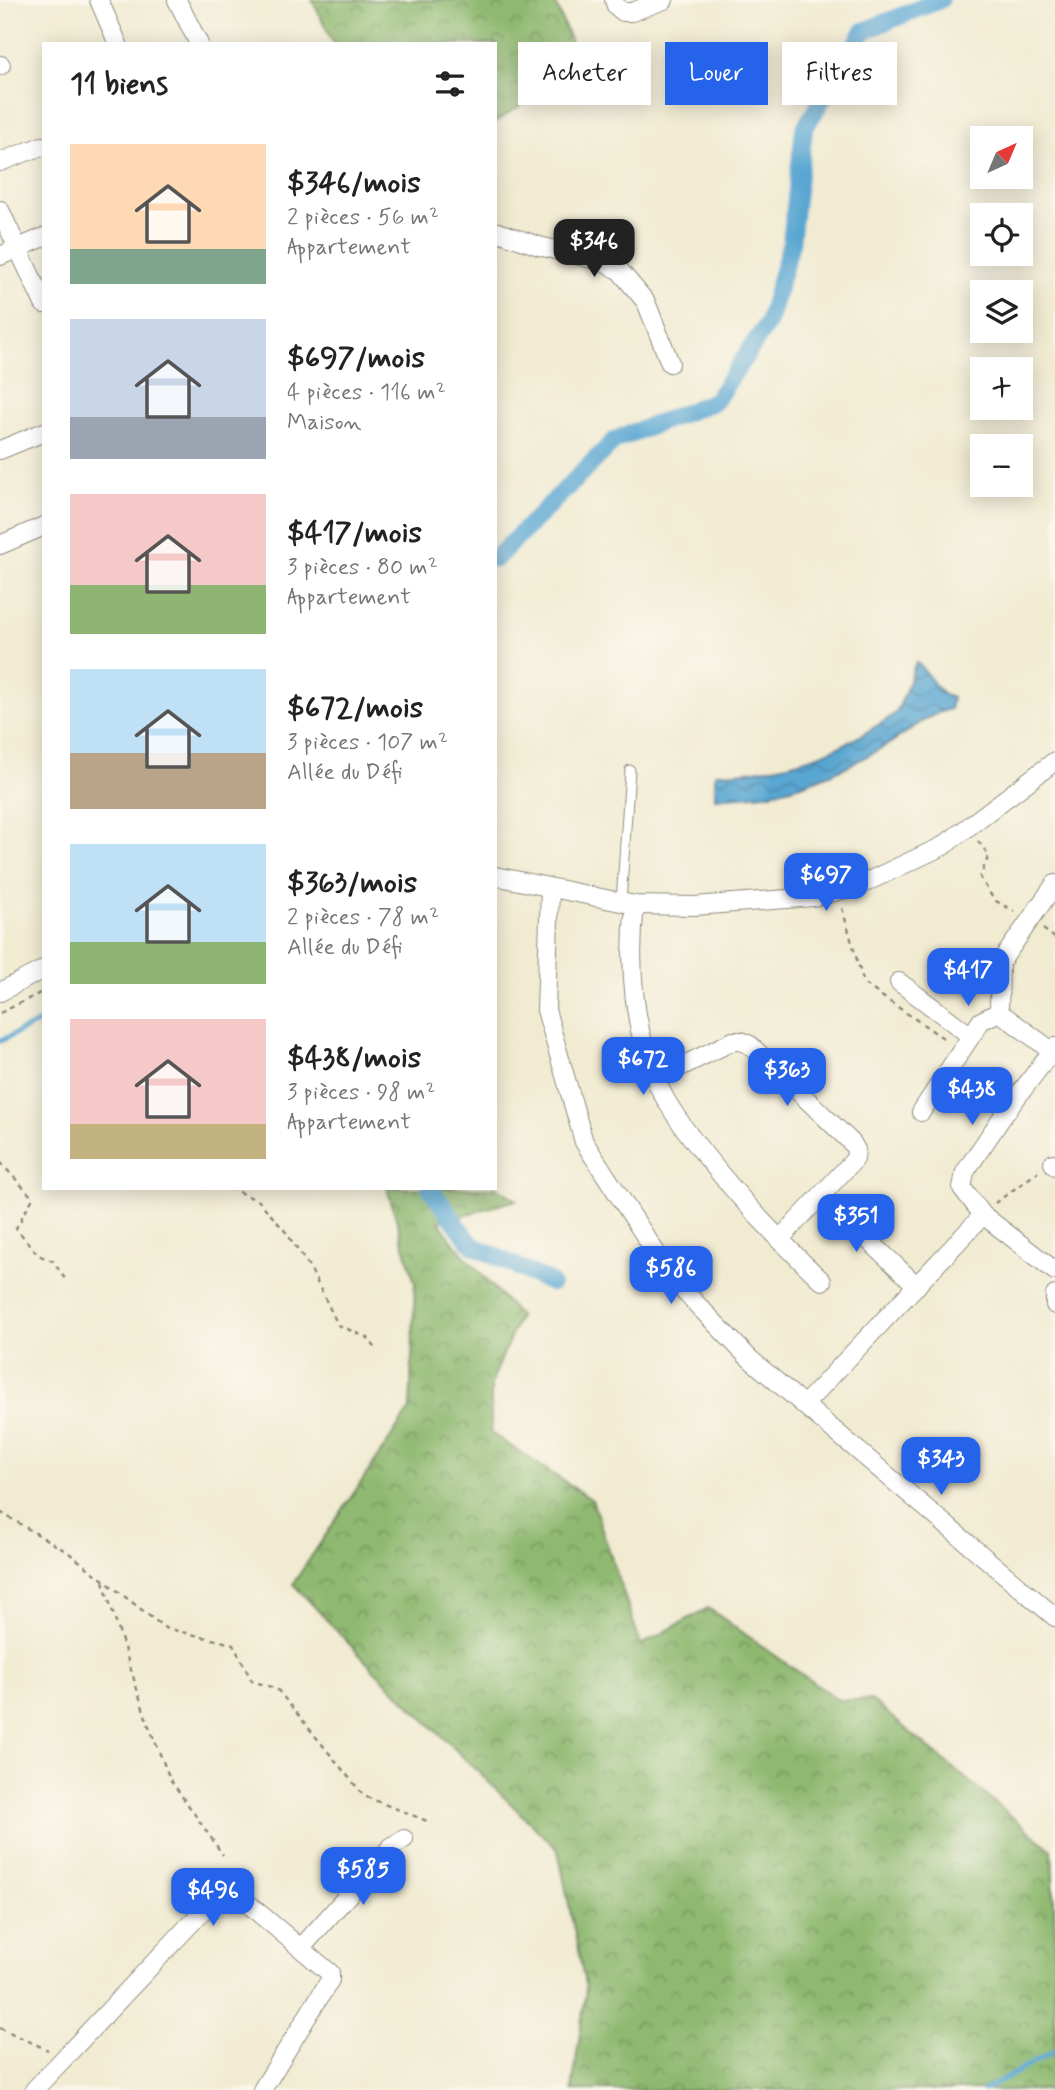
<!DOCTYPE html>
<html lang="fr">
<head>
<meta charset="utf-8">
<style>
  body { margin:0; font-family:Mynerve,sans-serif; background:#f6f6f6; color:#222; height:100vh; display:flex; flex-direction:column; font-size:26px; white-space:nowrap }
  * { box-sizing:border-box; margin:0 }
  p { font-size:23px; color:#767676 }
  .icon { flex:none; width:38px; height:38px; fill:none; stroke:currentColor; stroke-width:2; stroke-linecap:round; stroke-linejoin:round }
  .map { position:relative; flex:1; overflow:hidden }
  .drawer { position:absolute; left:42px; top:42px; width:455px; height:1148px; display:flex; flex-direction:column; background:#fff; border-radius:0px; box-shadow:0 4px 18px #0003 }
  .drawer>* { flex:none }
  .top-card { position:absolute; left:518px; top:42px; width:430px; height:63px; display:flex; gap:14px }
  .needle { width:46px; rotate:44deg }
  .buttons { position:absolute; left:970px; top:126px; display:grid; gap:14px }
  .buttons a { display:grid; place-items:center; width:63px; height:63px; border-radius:0px; background:#fff; box-shadow:0 4px 18px #0003; font-size:35px }
  .price { position:absolute; translate:-50% -60px; padding:0 16px; border-radius:14px; background:#2563eb; color:#fff; font-size:23px; line-height:46px; filter:drop-shadow(0 2px 4px #0008) }
  .price::after { content:''; position:absolute; left:50%; top:42px; width:21px; height:16px; margin-left:-10px; background:inherit; clip-path:polygon(0 0,100% 0,50% 100%) }
  .price.active { background:#222; color:#fff }
  ul { padding:0; list-style:none }
  li { display:flex; align-items:center; gap:21px; height:175px; padding:0 28px }
  li span { display:grid; place-items:center; flex:none; width:196px; height:140px; border-radius:0px; color:#555 }
  li>.icon { margin-inline-start:auto }
  span .icon { width:84px; height:84px; fill:#fffc; stroke-width:1 }
  li b { font-size:30px }
  h2 { display:flex; justify-content:space-between; align-items:center; height:84px; padding:0 28px; font-size:30px }
  .pill { padding:0 24px; border-radius:0px; background:#fff; box-shadow:0 4px 18px #0003; font-size:24px; line-height:63px }
  .pill.active { background:#2563eb; color:#fff }
  .map>svg:first-child { display:block }
  .forest { fill:url(#forest-crowns); stroke:#5d724e; stroke-width:2 }
  .water { fill:url(#water-waves); stroke:#42687e; stroke-width:2 }
  .lines { fill:none; stroke-linecap:round; stroke-linejoin:round }
  .stream { stroke:#59a6d2; stroke-width:5 }
  .canal { stroke:#59a6d2; stroke-width:18 }
  .service-casing { stroke:#8e8b7e; stroke-width:11 }
  .minor-casing { stroke:#8e8b7e; stroke-width:20 }
  .path { stroke:#8e8b7e; stroke-width:2.5; stroke-dasharray:5 5; stroke-linecap:butt }
  .service { stroke:#fff; stroke-width:9 }
  .minor { stroke:#fff; stroke-width:18 }
</style>
</head>
<body>
<div class="map">
<svg width="1055" height="2090" viewBox="0 0 1055 2090">
  <defs>
    <pattern id="forest-crowns" width="20" height="18" patternUnits="userSpaceOnUse" patternTransform="scale(1.75)"><rect width="20" height="18" fill="#8fb971"/><path d="M2 6a3 3 0 1 1 6 0M12 15a3 3 0 1 1 6 0" fill="none" stroke="#75975d"/></pattern>
    <pattern id="water-waves" width="16" height="10" patternUnits="userSpaceOnUse" patternTransform="scale(1.75)"><rect width="16" height="10" fill="#59a6d2"/><path d="M0 5q4-4 8 0t8 0" fill="none" stroke="#4a87ab"/></pattern>
  </defs>
  <rect width="100%" height="100%" fill="#fbf7ec"/>
  <filter id="ink" filterUnits="userSpaceOnUse"><feTurbulence type="fractalNoise" baseFrequency=".0143" numOctaves="2"/><feDisplacementMap in="SourceGraphic" scale="14" xChannelSelector="R" yChannelSelector="G"/><feConvolveMatrix kernelMatrix="1 2 1 2 8 2 1 2 1" color-interpolation-filters="sRGB"/></filter>
  <filter id="wash" filterUnits="userSpaceOnUse"><feTurbulence type="fractalNoise" baseFrequency=".00686" numOctaves="4" result="noise"/><feDisplacementMap in="SourceGraphic" scale="28" xChannelSelector="R" yChannelSelector="G"/><feGaussianBlur stdDeviation="1.57" result="paint"/><feColorMatrix in="noise" values="0 0 0 0 0 0 0 0 0 0 0 0 0 0 0 0 0 1.4 0 .05"/><feComposite in="paint" operator="in"/></filter>
  <g filter="url(#wash)">
    <rect width="100%" height="100%" fill="#f1ebd2"/>
    <path class="forest" d="M312 0H554L581 67 495 122V44H334Z
      M495 1186 517 1200 439 1222 455 1245 519 1316 491 1384V1433L592 1500 641 1645 708 1608 838 1700H871L1052 1850 1055 1934V2090H572L586 1989 558 1850 370 1666 293 1584 410 1409 415 1283 387 1188H495Z"/>
    <path class="water" d="M916 662C928 672 936 693 952 698L950 709C925 715 904 736 880 749 845 769 804 788 764 794 748 796 731 796 715 798V773C772 772 831 757 878 725 884 721 892 717 896 712 904 700 910 676 916 662Z"/>
    <g class="lines">
      <path class="stream" d="M0 1041 44 1020
        M984 2090 1055 2051"/>
      <path class="canal" d="M495 559 615 440 715 401 768 323 791 243 804 129 864 31 940 0
        M430 1188 472 1245 551 1283"/>
    </g>
  </g>
  <g filter="url(#ink)">
    <g class="lines">
      <g class="service-casing">
        <path id="service" d="M621 902 630 770"/>
      </g>
      <g class="minor-casing">
        <path id="minor" d="M99 0 118 44
          M177 0 199 44
          M614 0 616 6 623 12H632L664 0
          M0 66 1 65
          M0 162 42 146
          M0 210 44 304
          M495 231 539 246 605 262 620 271 646 302 670 363
          M0 256 44 237
          M0 450 44 432
          M0 545 44 526
          M495 876 635 905 694 906 813 897 858 886 943 846 1055 761
          M550 888 546 1010 584 1142 675 1282 749 1358 804 1405 983 1215
          M635 905C628 965 633 1033 660 1089 672 1113 688 1134 705 1155 741 1201 780 1241 822 1281
          M899 982 971 1036
          M0 992 44 969
          M999 1012 1000 963 1055 884
          M1055 1047 1005 1113 965 1172 962 1188 983 1215 1055 1271
          M656 1079 733 1041H741L750 1045 852 1143 856 1150 855 1159 779 1240
          M921 1112 981 1021 999 1012 1052 1051
          M1053 1163 1055 1166
          M822 1196 917 1286
          M1055 1295V1305
          M804 1405 1055 1617
          M301 1948 391 1847 404 1839
          M34 2090 212 1901 230 1897 247 1903 330 1973V1980L262 2090"/>
      </g>
      <path class="path" d="M978 841 989 855 980 877 994 900 1014 911
        M842 908 864 984 943 1038
        M1043 929 1055 938
        M0 1013 44 991
        M0 1162 33 1198 16 1228 38 1255 53 1261 65 1279
        M229 1188 259 1201 285 1231 310 1268 338 1325 368 1338 377 1350
        M995 1203 1038 1172
        M0 1512 69 1553 165 1628 233 1644 252 1681 277 1689 364 1796 432 1823
        M103 1581 148 1724 170 1779 223 1855
        M0 2028 48 2050"/>
      <use href="#service" class="service"/>
      <use href="#minor" class="minor"/>
    </g>
  </g>
</svg>
<div class="buttons">
<a><svg class="needle" viewBox="-14 -14 28 28"><path d="M0-13l5 13h-10z" fill="#e53935"/><path d="M0 13l5-13h-10z" fill="#767676"/></svg></a>
<a><svg class="icon" aria-label="locate" viewBox="0 0 24 24"><circle cx="12" cy="12" r="6"/><path d="M12 2v4M12 18v4M2 12h4M18 12h4"/></svg></a>
<a><svg class="icon" aria-label="layers" viewBox="0 0 24 24"><path d="M12 4l9 5-9 5-9-5zM3 14l9 5 9-5"/></svg></a>
<a>+</a>
<a>−</a>
</div>
<b class="price active" style="left:594px;top:279px">$346</b>
<b class="price" style="left:826px;top:913px">$697</b>
<b class="price" style="left:968px;top:1008px">$417</b>
<b class="price" style="left:643px;top:1097px">$672</b>
<b class="price" style="left:787px;top:1108px">$363</b>
<b class="price" style="left:972px;top:1127px">$438</b>
<b class="price" style="left:856px;top:1254px">$351</b>
<b class="price" style="left:671px;top:1306px">$586</b>
<b class="price" style="left:941px;top:1497px">$343</b>
<b class="price" style="left:363px;top:1907px">$585</b>
<b class="price" style="left:213px;top:1928px">$496</b>
<div class="top-card">
<a class="pill">Acheter</a>
<a class="pill active">Louer</a>
<a class="pill">Filtres</a>
</div>
<section class="drawer">
<h2>11 biens<svg class="icon" aria-label="filters" viewBox="0 0 24 24"><path d="M4 7h16M4 17h16"/><circle cx="9" cy="7" r="2"/><circle cx="15" cy="17" r="2"/></svg></h2>
<ul>
<li><span style="background:linear-gradient(#ffd9b3 75%,#7fa58c 0)"><svg class="icon" aria-label="home" viewBox="0 0 24 24"><path d="M3 11l9-7 9 7M6 9v11h12V9"/></svg></span><div><b>$346/mois</b><p>2 pièces · 56 m²</p><p>Appartement</p></div></li>
<li><span style="background:linear-gradient(#c9d6e8 70%,#9aa5b1 0)"><svg class="icon" aria-label="home" viewBox="0 0 24 24"><path d="M3 11l9-7 9 7M6 9v11h12V9"/></svg></span><div><b>$697/mois</b><p>4 pièces · 116 m²</p><p>Maison</p></div></li>
<li><span style="background:linear-gradient(#f6c9c9 65%,#8fb573 0)"><svg class="icon" aria-label="home" viewBox="0 0 24 24"><path d="M3 11l9-7 9 7M6 9v11h12V9"/></svg></span><div><b>$417/mois</b><p>3 pièces · 80 m²</p><p>Appartement</p></div></li>
<li><span style="background:linear-gradient(#bfe0f5 60%,#b9a48a 0)"><svg class="icon" aria-label="home" viewBox="0 0 24 24"><path d="M3 11l9-7 9 7M6 9v11h12V9"/></svg></span><div><b>$672/mois</b><p>3 pièces · 107 m²</p><p>Allée du Défi</p></div></li>
<li><span style="background:linear-gradient(#bfe0f5 70%,#8fb573 0)"><svg class="icon" aria-label="home" viewBox="0 0 24 24"><path d="M3 11l9-7 9 7M6 9v11h12V9"/></svg></span><div><b>$363/mois</b><p>2 pièces · 78 m²</p><p>Allée du Défi</p></div></li>
<li><span style="background:linear-gradient(#f6c9c9 75%,#c2b280 0)"><svg class="icon" aria-label="home" viewBox="0 0 24 24"><path d="M3 11l9-7 9 7M6 9v11h12V9"/></svg></span><div><b>$438/mois</b><p>3 pièces · 98 m²</p><p>Appartement</p></div></li>
</ul>
</section>
</div>
</body>
</html>
